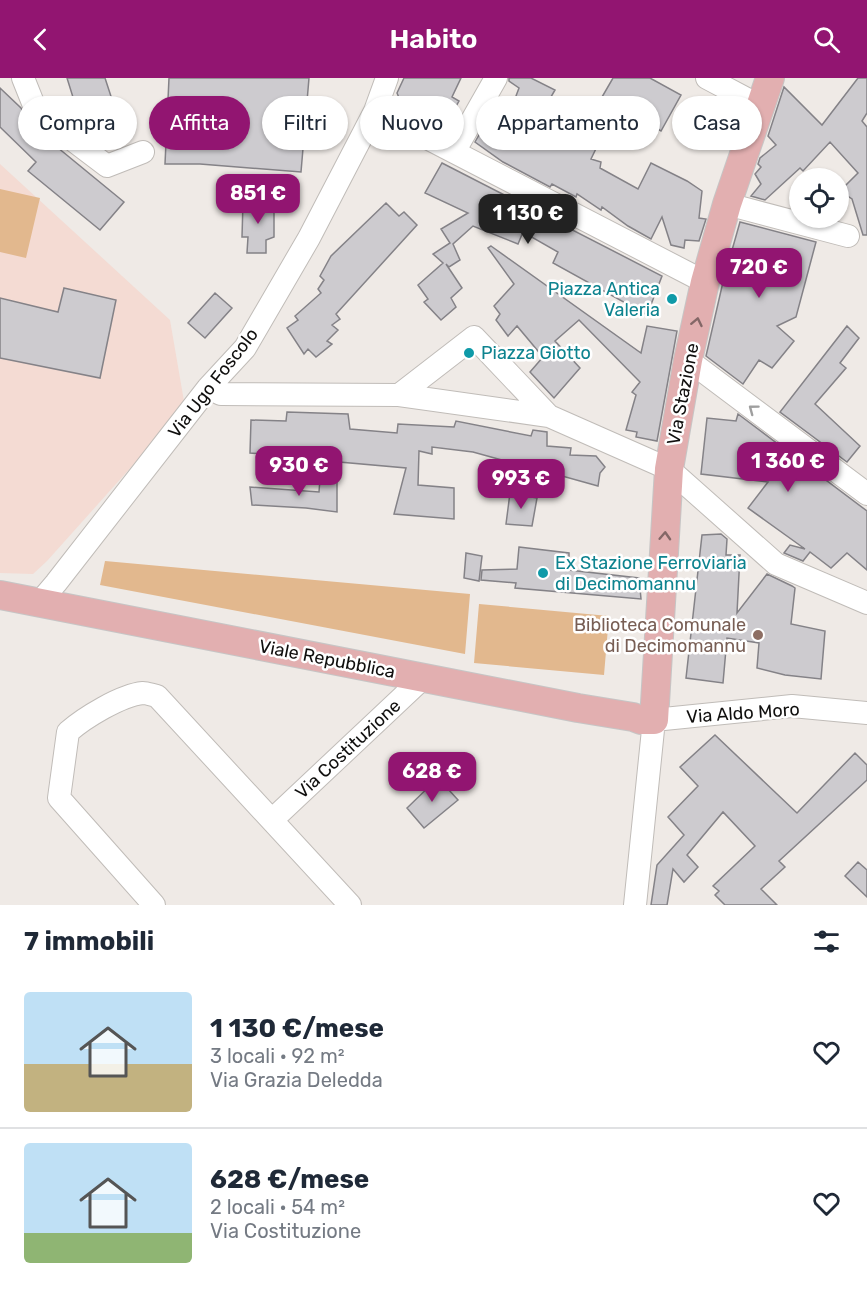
<!DOCTYPE html>
<html lang="it">
<head>
<meta charset="utf-8">
<style>
  body { margin:0; font-family:Rubik,sans-serif; background:#f2f2f3; color:#1f2937; height:100vh; display:flex; flex-direction:column; font-size:22px; white-space:nowrap }
  * { box-sizing:border-box; margin:0 }
  p { font-size:20px; color:#747a83 }
  .icon { flex:none; width:33px; height:33px; fill:none; stroke:currentColor; stroke-width:2; stroke-linecap:round; stroke-linejoin:round }
  .map { position:relative; height:827px; overflow:hidden }
  .panel { display:flex; flex-direction:column; background:#fff; flex:1 }
  .panel>* { flex:none }
  .hud { position:absolute; left:18px; top:18px; width:831px; height:54px; display:flex; gap:12px }
  .fabs { position:absolute; left:789px; top:90px; display:grid; gap:12px }
  .fabs a { display:grid; place-items:center; width:60px; height:60px; border-radius:50%; background:#fff; box-shadow:0 2px 4px #0004; font-size:30px }
  .price { position:absolute; translate:-50% -51px; padding:0 14px; border-radius:12px; background:#921571; color:#fff; font-size:20px; line-height:39px; filter:drop-shadow(0 2px 3px #0008) }
  .price::after { content:''; position:absolute; left:50%; top:36px; width:18px; height:14px; margin-left:-9px; background:inherit; clip-path:polygon(0 0,100% 0,50% 100%) }
  .price.active { background:#222; color:#fff }
  ul { padding:0; list-style:none }
  li { display:flex; align-items:center; gap:18px; height:150px; padding:0 24px }
  li+li { border-top:2px solid #e0e1e3 }
  li span { display:grid; place-items:center; flex:none; width:168px; height:120px; border-radius:6px; color:#555 }
  li>.icon { margin-inline-start:auto }
  span .icon { width:72px; height:72px; fill:#fffc; stroke-width:1 }
  li b { font-size:26px }
  h2 { display:flex; justify-content:space-between; align-items:center; height:72px; padding:0 24px; font-size:26px }
  .tag { padding:0 21px; border-radius:27px; background:#fff; box-shadow:0 2px 4px #0004; font-size:21px; line-height:54px }
  .tag.active { background:#921571; color:#fff }
  header { display:flex; justify-content:space-between; align-items:center; height:78px; padding:0 24px; background:#921571; color:#fff; font-size:27px; font-weight:600 }
  .map>svg:first-child { display:block }
  .education { fill:#f4dbd3 }
  .green { fill:#e2b88e }
  .building { fill:#cdcbcf; stroke:#848287; stroke-width:1.5 }
  .lines { fill:none; stroke-linecap:round; stroke-linejoin:round }
  .minor-casing { stroke:#c0bcb8; stroke-width:24 }
  .major-casing { stroke:#c6c5c5; stroke-width:30 }
  .minor { stroke:#fff; stroke-width:22 }
  .major { stroke:#e2afb0; stroke-width:28 }
  .oneway { stroke:#846767 }
  .oneway2 { stroke:#9f9f9f }
  .culture-dot { fill:#0f9aa8; stroke:#fff; stroke-width:2 }
  .education-dot { fill:#8d6e63; stroke:#fff; stroke-width:2 }
  .labels { text-anchor:middle; stroke-width:5; stroke-linejoin:round; paint-order:stroke }
  .culture-label { font-size:18px; fill:#0d838f; stroke:#fff; text-anchor:start }
  .street-label { font-size:18px; fill:#100f0e; stroke:#fff }
  .education-label { font-size:18px; fill:#785e54; stroke:#fff; text-anchor:end }
</style>
</head>
<body>
<header><svg class="icon" aria-label="back" viewBox="0 0 24 24"><path d="M15 5l-7 7 7 7"/></svg>Habito<svg class="icon" aria-label="search" viewBox="0 0 24 24"><circle cx="10" cy="10" r="6"/><path d="M15 15l6 6"/></svg></header>
<div class="map">
<svg width="867" height="827" viewBox="0 0 867 827">
  <rect width="100%" height="100%" fill="#efeae6"/>
  <path class="education" d="M0 86 170 242 185 329 47 483 33 496 0 495Z"/>
  <path class="green" d="M0 111 40 120 26 180 0 174Z
    M105 483 470 516 465 576 100 507Z
    M479 526 609 538 604 597 474 585Z"/>
  <path class="building" d="M67 0H105L120 46 90 56 81 28 76 29Z
    M169 0H309L301 94 200 86H165Z
    M404 0H461L452 19 459 23 444 49 400 22 397 15Z
    M509 0H531L555 12 548 24 603 56 591 81 601 84 600 90 638 111 651 85 687 103 702 113 699 140 706 141 699 163 685 162 684 170 671 167 662 139 651 161 628 148 602 129 601 132 577 116 576 119 552 106 550 109 503 84 475 64 494 31 510 34 519 10 509 3Z
    M613 0H650L681 17 661 53 602 19Z
    M858 0H867V35L862 43 867 49V157H863L852 121 840 113 858 95 830 64 803 93 800 90 765 122 751 118 761 106 755 96 761 89 758 86 760 80 776 67 768 58 784 9 822 47Z
    M0 10 21 30 29 46 124 124 100 152 28 93 36 84 0 49Z
    M442 85 662 198 647 237 553 185 558 174 523 154 518 166 473 148 453 166 460 182 449 189 446 186 462 210 451 220 456 229 441 242 424 224 428 221 418 207 443 185 433 176 450 165 441 151 468 135 425 115Z
    M243 124H274V159L266 162V175H247L248 159H242Z
    M386 125 399 138 404 134 417 147 336 236 340 241 332 247 338 252 327 263 332 266 316 279 308 271 304 276 287 250 298 242 295 238 321 215 318 211 324 202 320 198 331 178Z
    M740 144 816 164 796 239 777 248 794 263 772 290 759 282 743 306 706 278 723 204Z
    M491 168 641 275 647 248 677 253 657 363 636 359 637 354 626 352 636 317 632 314 640 304 579 242 555 263 580 290 554 320 530 294 543 279 517 248 508 258 496 242 500 236 494 228 514 206 488 170Z
    M64 210 116 222 100 300 0 280V220L58 234Z
    M215 215 232 230 205 260 188 245Z
    M847 248 859 260 840 285 846 290 815 326 860 368 847 384 780 334Z
    M287 334 348 336 350 351 397 355 398 346 454 349 456 343 531 358 533 352 547 354V368L571 370 570 377 596 378 605 389 600 395 598 408 544 393V388L509 384 473 374 432 369V376L419 373 418 407 454 410V441L394 436 406 390 328 383 323 369H283L284 378 250 375 251 342 286 343Z
    M738 336 867 433V492L847 475 831 490 810 474 803 483 784 475 790 467 805 471 748 430 768 404 701 396 707 340 736 343Z
    M320 401H337V434L306 430 252 427 250 409 319 414Z
    M510 415 537 420 532 448 506 446Z
    M721 456 727 461 726 477H740L737 535 767 496 792 508 795 510 791 546 825 553 821 601 785 597 757 590 759 565 727 560 723 605 686 600 702 457Z
    M519 469 569 475V492L639 500 641 521 515 510 516 505 481 502 482 492 517 491Z
    M466 475 482 478 479 503 464 500Z
    M715 657 797 735 855 675 867 687V702L779 783 785 789 761 811 777 827H725L715 817 719 813 713 808 755 768 723 734 687 777 698 789 684 804 673 791 667 827H651L657 787 684 757 668 739 698 708 680 689Z
    M438 700 458 722 424 750 407 730Z
    M858 784 867 792V819L845 798Z"/>
  <g class="lines">
    <g class="minor-casing">
      <path id="minor" d="M23 0 37 35 107 88 143 74
        M707 0 760 28
        M375 33 705 204
        M454 74 496 0
        M727 126 848 158
        M688 282 867 416
        M208 310 221 316 399 317 549 338 669 391 776 486 867 525
        M399 317 474 259 549 338
        M39 525 56 505 208 310 245 270 309 160 375 33 387 0
        M272 742 423 600
        M154 827 59 720 68 654C84 640 121 617 143 615 147 615 152 617 157 618L350 827
        M635 827 654 642 792 628 867 635"/>
    </g>
    <g class="major-casing">
      <path id="major" d="M0 517 578 630 633 639 641 642H654L669 391 688 282 705 204 727 126 770 0"/>
    </g>
    <use href="#minor" class="minor"/>
    <use href="#major" class="major"/>
  </g>
  <defs><path id="oneway-chevron" d="M-2-3.5L2.5 0L-2 3.5" fill="none" stroke-width="1.6" stroke-linecap="round" stroke-linejoin="round" transform="scale(1.5)"/></defs>
  <g class="oneway">
    <use href="#oneway-chevron" transform="translate(697 244) rotate(-78)"/>
    <use href="#oneway-chevron" transform="translate(665 458) rotate(-87)"/>
  </g>
  <use class="oneway2" href="#oneway-chevron" transform="translate(753 331) rotate(-143)"/>
  <g class="culture-dot">
    <circle cx="672" cy="221" r="6"/>
    <circle cx="469" cy="275" r="6"/>
    <circle cx="543" cy="495" r="6"/>
  </g>
  <circle class="education-dot" cx="758" cy="557" r="6"/>
  <g class="labels">
    <g class="culture-label">
      <text x="660" y="217" text-anchor="end">Piazza Antica<tspan x="660" dy="21">Valeria</tspan></text>
      <text x="481" y="281">Piazza Giotto</text>
      <text x="555" y="491">Ex Stazione Ferroviaria<tspan x="555" dy="21">di Decimomannu</tspan></text>
    </g>
    <g class="street-label">
      <text transform="translate(213 305) rotate(-52)" y="6">Via Ugo Foscolo</text>
      <text transform="translate(683 316) rotate(-79)" y="6">Via Stazione</text>
      <text transform="translate(327 581) rotate(11)" y="6">Viale Repubblica</text>
      <text transform="translate(743 635) rotate(-4)" y="6">Via Aldo Moro</text>
      <text transform="translate(348 671) rotate(-43)" y="6">Via Costituzione</text>
    </g>
    <g class="education-label">
      <text x="746" y="553">Biblioteca Comunale<tspan x="746" dy="21">di Decimomannu</tspan></text>
    </g>
  </g>
</svg>
<div class="fabs">
<a><svg class="icon" aria-label="locate" viewBox="0 0 24 24"><circle cx="12" cy="12" r="6"/><path d="M12 2v4M12 18v4M2 12h4M18 12h4"/></svg></a>
</div>
<b class="price" style="left:258px;top:147px">851 €</b>
<b class="price active" style="left:528px;top:167px">1 130 €</b>
<b class="price" style="left:759px;top:221px">720 €</b>
<b class="price" style="left:788px;top:415px">1 360 €</b>
<b class="price" style="left:299px;top:419px">930 €</b>
<b class="price" style="left:521px;top:432px">993 €</b>
<b class="price" style="left:432px;top:725px">628 €</b>
<div class="hud">
<a class="tag">Compra</a>
<a class="tag active">Affitta</a>
<a class="tag">Filtri</a>
<a class="tag">Nuovo</a>
<a class="tag">Appartamento</a>
<a class="tag">Casa</a>
</div>
</div>
<section class="panel">
<h2>7 immobili<svg class="icon" aria-label="filters" viewBox="0 0 24 24"><path d="M4 7h16M4 17h16"/><circle cx="9" cy="7" r="2"/><circle cx="15" cy="17" r="2"/></svg></h2>
<ul>
<li><span style="background:linear-gradient(#bfe0f5 60%,#c2b280 0)"><svg class="icon" aria-label="home" viewBox="0 0 24 24"><path d="M3 11l9-7 9 7M6 9v11h12V9"/></svg></span><div><b>1 130 €/mese</b><p>3 locali · 92 m²</p><p>Via Grazia Deledda</p></div><svg class="icon" aria-label="heart" viewBox="0 0 24 24"><path d="M12 20l-8-8c-3-5 5-10 8-4 3-6 11-1 8 4z"/></svg></li>
<li><span style="background:linear-gradient(#bfe0f5 75%,#8fb573 0)"><svg class="icon" aria-label="home" viewBox="0 0 24 24"><path d="M3 11l9-7 9 7M6 9v11h12V9"/></svg></span><div><b>628 €/mese</b><p>2 locali · 54 m²</p><p>Via Costituzione</p></div><svg class="icon" aria-label="heart" viewBox="0 0 24 24"><path d="M12 20l-8-8c-3-5 5-10 8-4 3-6 11-1 8 4z"/></svg></li>
</ul>
</section>
</body>
</html>
